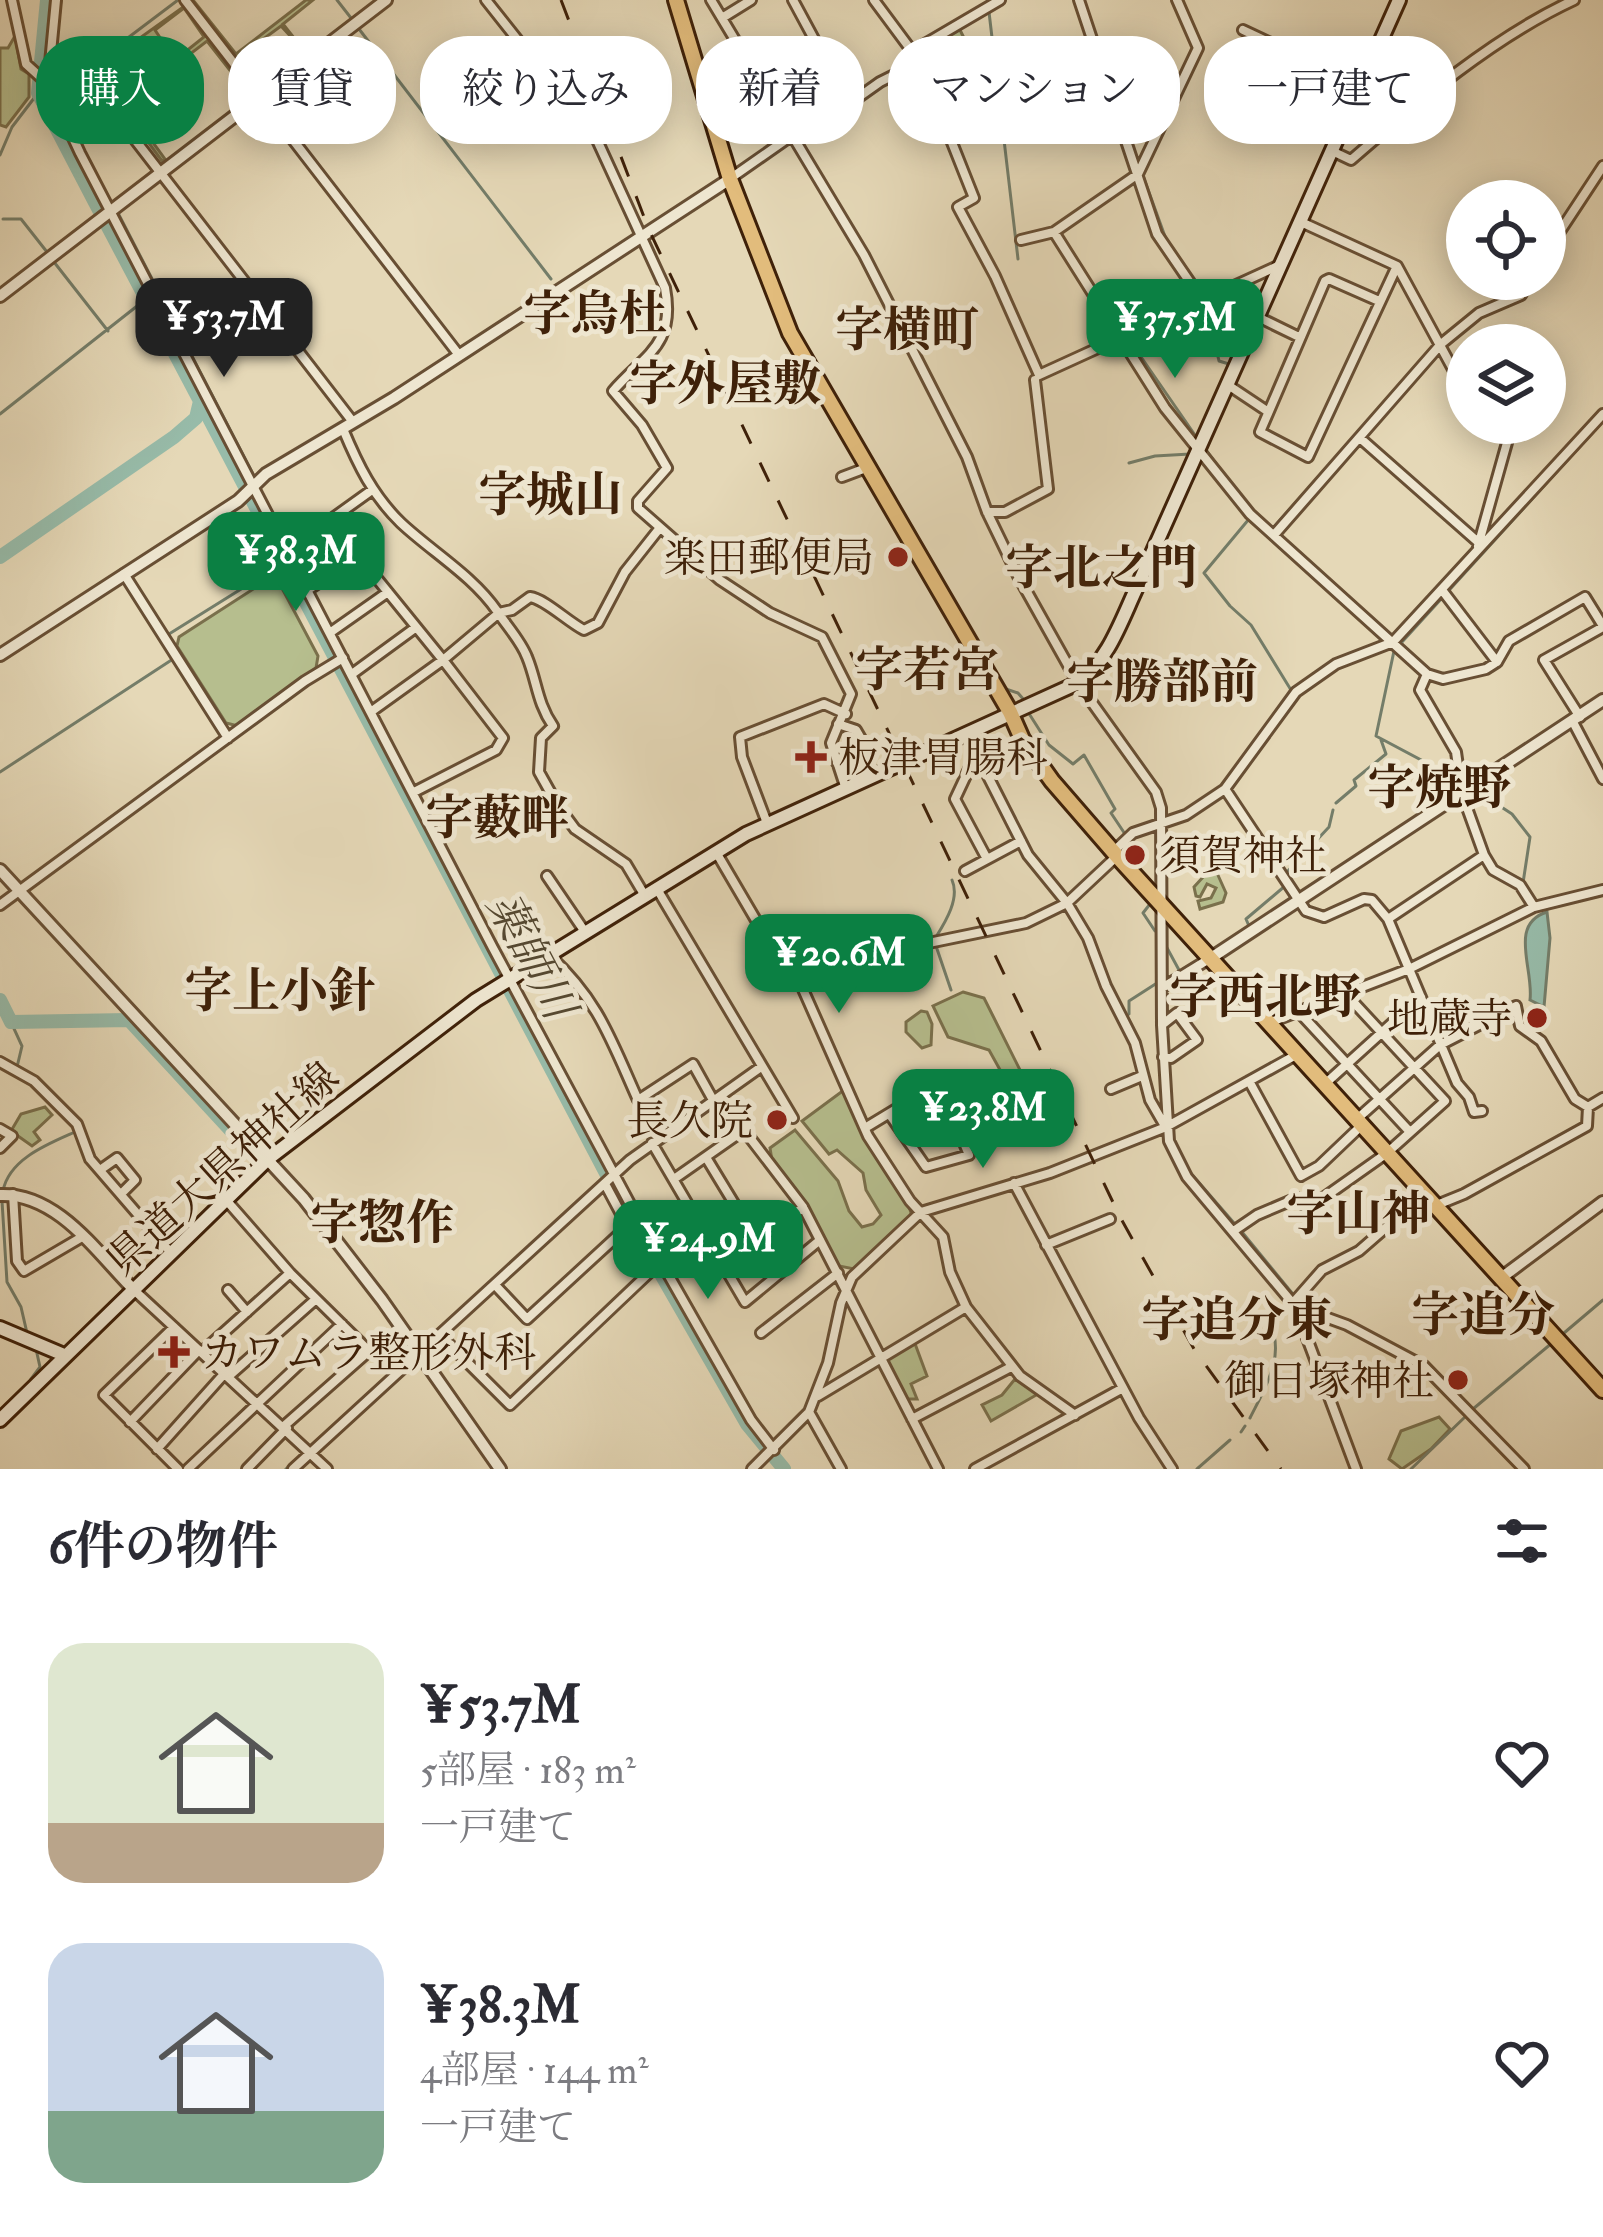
<!DOCTYPE html>
<html lang="ja">
<head>
<meta charset="utf-8">
<style>
  body { margin:0; font-family:"IM FELL Double Pica","Noto Serif JP",serif; background:#f2f2f3; color:#2b2b33; height:100vh; display:flex; flex-direction:column; font-size:45px; white-space:nowrap }
  * { box-sizing:border-box; margin:0 }
  p { font-size:39px; color:#7c7c81 }
  .icon { flex:none; width:66px; height:66px; fill:none; stroke:currentColor; stroke-width:2; stroke-linecap:round; stroke-linejoin:round }
  .map { position:relative; height:1469px; overflow:hidden }
  .details { display:flex; flex-direction:column; background:#fff; flex:1 }
  .details>* { flex:none }
  .guide { position:absolute; left:36px; top:36px; width:1533px; height:108px; display:flex; gap:24px }
  .controls { position:absolute; left:1446px; top:180px; display:grid; gap:24px }
  .controls a { display:grid; place-items:center; width:120px; height:120px; border-radius:50%; background:#fff; box-shadow:0 6px 30px #0003; font-size:60px }
  .price { position:absolute; translate:-50% -102px; padding:0 27px; border-radius:24px; background:#0b8043; color:#fff; font-size:39px; line-height:78px; filter:drop-shadow(0 3px 6px #0008) }
  .price::after { content:''; position:absolute; left:50%; top:72px; width:36px; height:27px; margin-left:-18px; background:inherit; clip-path:polygon(0 0,100% 0,50% 100%) }
  .price.on { background:#222; color:#fff }
  ul { padding:0; list-style:none }
  li { display:flex; align-items:center; gap:36px; height:300px; padding:0 48px }
  li span { display:grid; place-items:center; flex:none; width:336px; height:240px; border-radius:36px; color:#555 }
  li>.icon { margin-inline-start:auto }
  span .icon { width:144px; height:144px; fill:#fffc; stroke-width:1 }
  li b { font-size:51px }
  h2 { display:flex; justify-content:space-between; align-items:center; height:144px; padding:0 48px; font-size:51px }
  .pill { padding:0 42px; border-radius:48px; background:#fff; box-shadow:0 6px 30px #0003; font-size:42px; line-height:108px }
  .pill.on { background:#0b8043; color:#fff }
  .map>svg:first-child { display:block }
  .green { fill:#b6be8e; stroke:#7a704c; stroke-width:3; fill-rule:evenodd }
  .water { fill:#97bba9; stroke:#747d69; stroke-width:3 }
  .lines { fill:none; stroke-linecap:round; stroke-linejoin:round }
  .stream { stroke:#747d69; stroke-width:3 }
  .river { stroke:#97bba9; stroke-width:14 }
  .minor-casing { stroke:#684f34; stroke-width:14 }
  .tertiary-casing { stroke:#684f34; stroke-width:16 }
  .secondary-casing { stroke:#3f2109; stroke-width:18 }
  .primary-casing { stroke:#3f2109; stroke-width:20 }
  .minor { stroke:#eee6d0; stroke-width:8 }
  .tertiary { stroke:#eee6d0; stroke-width:10 }
  .secondary { stroke:#eee6d0; stroke-width:12 }
  .primary { stroke:#e2bc7c; stroke-width:14 }
  .rail { stroke:#3f2109; stroke-width:3; stroke-dasharray:21 21; stroke-linecap:butt }
  .poi-dot { fill:#8f2418; stroke:#eee6d0; stroke-width:4.5 }
  .labels { text-anchor:middle; stroke-width:10; stroke-linejoin:round; paint-order:stroke }
  .poi-label { font-size:42px; fill:#3f2109; stroke:#eee6d0; text-anchor:end }
  .street-label { font-size:42px; fill:#3f2109; stroke:#eee6d0 }
  .water-label { font-size:45px; font-style:italic; fill:#554831; stroke:#eee6d0 }
  .quarter-label { font-size:48px; font-weight:bold; fill:#3f2109; stroke:#eee6d0 }
</style>
</head>
<body>
<div class="map">
<svg width="1603" height="1469" viewBox="0 0 1603 1469">
  <rect width="100%" height="100%" fill="#e5d8b7"/>
  <filter id="stains"><feTurbulence type="fractalNoise" baseFrequency=".00167" numOctaves="4"/><feColorMatrix values="0 0 0 0 .2 0 0 0 0 .09 0 0 0 0 .02 0 0 0 .5 -.17"/></filter>
  <radialGradient id="worn" r=".72"><stop offset=".6" stop-color="#630" stop-opacity="0"/><stop offset="1" stop-color="#630" stop-opacity=".3"/></radialGradient>
  <path class="green" d="M189 0H193L236 54 306 0H313L283 24 305 52 281 26 239 57 260 85 257 87Z
    M186 5 251 92 250 96 207 41 125 104 165 159 162 161 95 70ZM184 8 204 37 175 60 155 30ZM137 44 148 56 160 48 172 64 122 101 99 71Z
    M959 28 967 44 922 60 919 51Z
    M15 36 21 69 29 74V97L6 127 0 125V48H8Z
    M275 575 318 656 316 668 238 726 226 723 177 646 179 637Z
    M1217 873 1226 893 1223 902 1200 909 1198 901 1211 898 1216 888 1207 884 1200 897 1196 896 1194 887 1204 876Z
    M963 992 984 998 1030 1090 1034 1106 996 1126 989 1098 1009 1086 989 1050 948 1037 933 1006Z
    M921 1011 927 1012 932 1024 931 1045 922 1048 906 1032V1022Z
    M844 1090 907 1200 912 1216 854 1269 839 1266 800 1199 773 1167 770 1148 795 1130 838 1181 849 1211 862 1227 873 1224 881 1215 866 1190 863 1173 837 1150 829 1154 802 1121Z
    M45 1107 52 1115 34 1132 40 1140 32 1146 11 1131 21 1114Z
    M914 1341 927 1376 911 1384 917 1399H905L886 1357Z
    M1015 1379 1038 1394 991 1421 982 1405 1002 1395Z
    M1439 1417 1450 1429 1431 1449 1402 1469 1389 1459 1401 1431Z"/>
  <path class="water" d="M1547 912 1550 938 1544 1007 1530 1000C1534 969 1508 924 1547 912Z"/>
  <g class="lines">
    <path class="stream" d="M61 0 53 75 54 85 62 86
      M337 0 351 18
      M989 12 1018 259
      M359 29 551 279
      M80 74 178 0
      M91 75 160 165
      M1157 142 1200 54
      M0 155 12 127 38 93
      M1142 173 1167 242
      M168 176 266 303
      M118 213 254 476
      M3 219H21L47 252
      M54 262 108 331
      M1132 336 1130 341 1197 438 1229 364 1219 361 1203 293 1172 250
      M0 414 146 299
      M1206 450 1230 483
      M1129 463 1155 456 1190 454
      M1247 505 1268 524
      M1245 513 1249 519 1204 573 1230 606 1251 625 1291 690
      M1273 528 1323 472
      M1402 642 1603 421
      M1394 651 1376 736 1455 778
      M1003 688 1018 693 1024 700
      M1028 712 1049 745 1073 764 1084 755 1115 809 1111 813 1125 834
      M0 772 173 659 161 639 283 563
      M1480 793 1512 814 1530 837 1523 883
      M1336 803 1356 786 1354 780 1386 754 1381 740
      M1286 873 1329 827 1333 810
      M1150 904 1143 913 1155 931
      M936 937C946 921 960 898 952 880
      M1228 940 1249 926 1246 919 1285 886
      M936 946 951 990
      M1166 946 1179 970
      M1168 978 1200 959
      M1124 1017 1129 1014V1001L1157 983
      M11 1022 22 1046 17 1067 20 1069
      M1538 1044 1549 1061
      M43 1084 81 1124
      M1188 1170 1234 1223
      M3 1191C9 1159 48 1144 75 1132
      M2 1201 7 1282 21 1307 27 1333
      M1242 1232 1292 1293
      M1564 1333 1603 1300
      M31 1379 40 1367 36 1349
      M1473 1409 1552 1343
      M1250 1418C1266 1386 1287 1354 1268 1319L1288 1307
      M1241 1432 1245 1426
      M286 1469 299 1459
      M1197 1469 1230 1440
      M1411 1469 1466 1416"/>
    <path class="river" d="M47 0 38 93 99 210
      M200 401 638 1234 747 1424 784 1469
      M0 557 174 437 196 418 200 401 106 223
      M0 1000 11 1022 129 1020 260 1162"/>
    <g class="minor-casing">
      <path id="minor" d="M12 0 26 64 48 84
        M56 0 48 84 80 153 493 948 660 1260 751 1420 774 1450
        M185 0 459 355
        M486 0 597 140 665 288C676 346 644 355 613 391L642 425 667 468 638 501V508L720 580 770 613 822 637 851 694 831 743 846 789
        M711 0 864 255 967 457 987 512 1018 576 1078 683 1156 792 1161 808 1162 1025 1169 1141 1187 1177 1295 1306 1356 1469
        M793 0 849 104 880 82 920 62
        M874 0 920 62 974 198 958 207 995 276 1039 375 1280 265
        M1079 0 1157 234 1202 300
        M722 18 751 0
        M1243 30 1359 85
        M913 51 1000 0
        M52 96 85 75 353 422
        M1332 151 1351 160C1419 101 1492 38 1574 0
        M731 178 794 134
        M1301 222 1397 266 1467 395
        M1054 232 1165 408 1250 514 1427 674 1443 679 1486 669 1497 662 1509 641 1585 597 1603 626
        M1021 240 1054 232 1138 174 1198 48 1177 0
        M1545 254 1603 166
        M1379 301 1329 279 1325 281 1260 432 1308 457 1397 266
        M1258 317 1299 337
        M1228 385 1267 411
        M343 429C358 465 373 496 401 523 432 552 473 576 497 611 506 625 521 641 527 657 537 681 537 703 553 726L541 738 539 772 558 806 575 829 626 864 645 896
        M1360 438 1478 542
        M842 477 866 468
        M987 512H1005L1048 489 1035 380
        M331 522 443 660 499 613 512 610 530 597C545 599 568 622 584 630L598 623 625 572 659 529
        M1274 535 1441 344 1479 313 1521 295 1530 279
        M1478 546 1510 432 1500 423
        M287 551 372 490
        M124 574 228 738
        M308 590 359 556
        M1442 590 1497 662
        M331 632 388 592
        M352 674 415 628
        M1427 674 1420 690 1456 752 1462 794 1484 855 1493 870 1520 885 1534 907
        M372 711 443 660 503 738 496 750 414 792
        M1580 717 1544 660 1603 627
        M1573 722 1603 779
        M966 733 1028 855 1067 903 1088 938 1106 986 1135 1043 1150 1100 1165 1126
        M979 762 970 767 955 799 987 859
        M837 763 858 754 863 742 856 730 838 724
        M1225 789 1306 911 1324 917 1364 899 1372 900 1388 919 1457 1083 1469 1097 1474 1112 1482 1111
        M767 823 742 757 740 737 824 704 846 714
        M1114 851 1133 833 1186 815 1225 789 1296 692 1336 664 1393 642 1603 414
        M716 852 774 951 798 978 868 1136 910 1201 943 1237 950 1272 966 1307 1020 1376 1075 1415
        M965 871 1021 841
        M547 876 585 932
        M657 889 793 1118
        M0 905 305 681 343 658
        M1388 919 1484 855
        M914 946 1026 923 1067 903 1116 857
        M549 955C599 1001 611 1040 638 1100L693 1064 713 1100
        M1162 988 1209 959
        M1298 1011 1410 1132
        M1271 1022 1409 969 1534 907 1603 890
        M1163 1057 1171 1058 1197 1040 1177 1013 1163 1024
        M0 1062 34 1081 77 1124 90 1159 172 1254
        M1249 1081 1301 1176 1319 1166 1362 1125
        M1326 1083 1421 997
        M1111 1089 1142 1076
        M890 1115 926 1167 969 1155 951 1112 908 1140
        M1357 1119 1440 1045 1516 1006 1520 1026 1541 1041 1575 1099 1588 1107
        M865 1128 926 1091
        M0 1129 12 1136 0 1148
        M652 1143 745 1302 820 1240
        M707 1159 758 1243
        M100 1170 117 1158 135 1180 121 1194
        M674 1179 744 1130 803 1207 938 1469
        M1014 1183 1139 1418 1172 1469
        M605 1184 651 1270
        M13 1194 17 1261 24 1271 82 1237
        M227 1201 290 1273 369 1351 284 1426
        M1235 1230 1257 1215 1297 1198 1306 1207 1319 1201 1387 1153 1445 1101 1345 993
        M1046 1245 1110 1219
        M726 1269 803 1207
        M495 1285 527 1319 627 1227
        M228 1290 247 1312
        M135 1291 327 1469
        M1293 1303 1322 1270 1359 1251 1390 1224 1464 1194 1587 1126 1588 1107 1603 1098
        M1295 1306 1347 1325 1424 1366 1524 1469
        M174 1327 104 1395 178 1469
        M761 1333 838 1273
        M440 1335 510 1405 651 1271
        M202 1352 290 1273
        M229 1376 316 1299
        M818 1396 966 1307
        M809 1412 841 1469
        M912 1419 1011 1367
        M130 1422 199 1350
        M157 1449 225 1373
        M188 1469 342 1324
        M247 1469 287 1428
        M293 1469 630 1160 761 1067
        M752 1469 809 1412 828 1363 841 1303 852 1277 921 1212 1050 1173 1166 1127 1296 1055
        M975 1469 1123 1388"/>
    </g>
    <g class="tertiary-casing">
      <path id="tertiary" d="M0 296 386 0
        M0 655 238 501 266 474 394 398 730 179
        M0 870 304 1199 382 1300 500 1469
        M1211 958 1603 700
        M0 1195C58 1193 97 1253 135 1291
        M1501 1278 1603 1202"/>
    </g>
    <g class="secondary-casing">
      <path id="secondary" d="M0 1328 64 1355
        M0 1420 268 1159 476 1000 746 834 1078 683C1109 659 1121 621 1137 587L1399 0"/>
    </g>
    <g class="primary-casing">
      <path id="primary" d="M676 0 730 179 790 333 1010 712 1022 739 1052 781 1117 856 1603 1390"/>
    </g>
    <use href="#minor" class="minor"/>
    <use href="#tertiary" class="tertiary"/>
    <use href="#secondary" class="secondary"/>
    <use href="#primary" class="primary"/>
    <path class="rail" d="M561 0 649 230 1120 1217 1194 1349 1281 1469"/>
  </g>
  <g class="poi-dot">
    <circle cx="898" cy="557" r="12"/>
    <path d="M805 739h12v12h12v12h-12v12h-12v-12h-12v-12h12z"/>
    <circle cx="1135" cy="855" r="12"/>
    <circle cx="1537" cy="1018" r="12"/>
    <circle cx="777" cy="1120" r="12"/>
    <path d="M168 1334h12v12h12v12h-12v12h-12v-12h-12v-12h12z"/>
    <circle cx="1458" cy="1380" r="12"/>
  </g>
  <g class="labels">
    <g class="poi-label">
      <text x="874" y="572">楽田郵便局</text>
      <text x="838" y="772" text-anchor="start">板津胃腸科</text>
      <text x="1159" y="870" text-anchor="start">須賀神社</text>
      <text x="1513" y="1033">地蔵寺</text>
      <text x="753" y="1135">長久院</text>
      <text x="201" y="1367" text-anchor="start">カワムラ整形外科</text>
      <text x="1434" y="1395">御日塚神社</text>
    </g>
    <g class="street-label">
      <text transform="translate(222 1168) rotate(-42)" y="15">県道大県神社線</text>
    </g>
    <g class="water-label">
      <text transform="translate(532 955) rotate(62)" y="16">薬師川</text>
    </g>
    <g class="quarter-label">
      <text x="595" y="330">字烏杜</text>
      <text x="907" y="346">字横町</text>
      <text x="725" y="400">字外屋敷</text>
      <text x="550" y="511">字城山</text>
      <text x="1101" y="584">字北之門</text>
      <text x="927" y="686">字若宮</text>
      <text x="1162" y="698">字勝部前</text>
      <text x="1439" y="804">字焼野</text>
      <text x="497" y="834">字藪畔</text>
      <text x="280" y="1007">字上小針</text>
      <text x="1265" y="1013">字西北野</text>
      <text x="1358" y="1230">字山神</text>
      <text x="382" y="1239">字惣作</text>
      <text x="1483" y="1331">字追分</text>
      <text x="1237" y="1336">字追分東</text>
    </g>
  </g>
  <rect width="100%" height="100%" filter="url(#stains)"/>
  <rect width="100%" height="100%" fill="url(#worn)"/>
</svg>
<div class="controls">
<a><svg class="icon" aria-label="locate" viewBox="0 0 24 24"><circle cx="12" cy="12" r="6"/><path d="M12 2v4M12 18v4M2 12h4M18 12h4"/></svg></a>
<a><svg class="icon" aria-label="layers" viewBox="0 0 24 24"><path d="M12 4l9 5-9 5-9-5zM3 14l9 5 9-5"/></svg></a>
</div>
<b class="price on" style="left:224px;top:380px">¥53.7M</b>
<b class="price" style="left:1175px;top:381px">¥37.5M</b>
<b class="price" style="left:296px;top:614px">¥38.3M</b>
<b class="price" style="left:839px;top:1016px">¥20.6M</b>
<b class="price" style="left:983px;top:1171px">¥23.8M</b>
<b class="price" style="left:708px;top:1302px">¥24.9M</b>
<div class="guide">
<a class="pill on">購入</a>
<a class="pill">賃貸</a>
<a class="pill">絞り込み</a>
<a class="pill">新着</a>
<a class="pill">マンション</a>
<a class="pill">一戸建て</a>
</div>
</div>
<section class="details">
<h2>6件の物件<svg class="icon" aria-label="filters" viewBox="0 0 24 24"><path d="M4 7h16M4 17h16"/><circle cx="9" cy="7" r="2"/><circle cx="15" cy="17" r="2"/></svg></h2>
<ul>
<li><span style="background:linear-gradient(#dfe7d0 75%,#b9a48a 0)"><svg class="icon" aria-label="home" viewBox="0 0 24 24"><path d="M3 11l9-7 9 7M6 9v11h12V9"/></svg></span><div><b>¥53.7M</b><p>5部屋 · 183 m²</p><p>一戸建て</p></div><svg class="icon" aria-label="heart" viewBox="0 0 24 24"><path d="M12 20l-8-8c-3-5 5-10 8-4 3-6 11-1 8 4z"/></svg></li>
<li><span style="background:linear-gradient(#c9d6e8 70%,#7fa58c 0)"><svg class="icon" aria-label="home" viewBox="0 0 24 24"><path d="M3 11l9-7 9 7M6 9v11h12V9"/></svg></span><div><b>¥38.3M</b><p>4部屋 · 144 m²</p><p>一戸建て</p></div><svg class="icon" aria-label="heart" viewBox="0 0 24 24"><path d="M12 20l-8-8c-3-5 5-10 8-4 3-6 11-1 8 4z"/></svg></li>
</ul>
</section>
</body>
</html>
